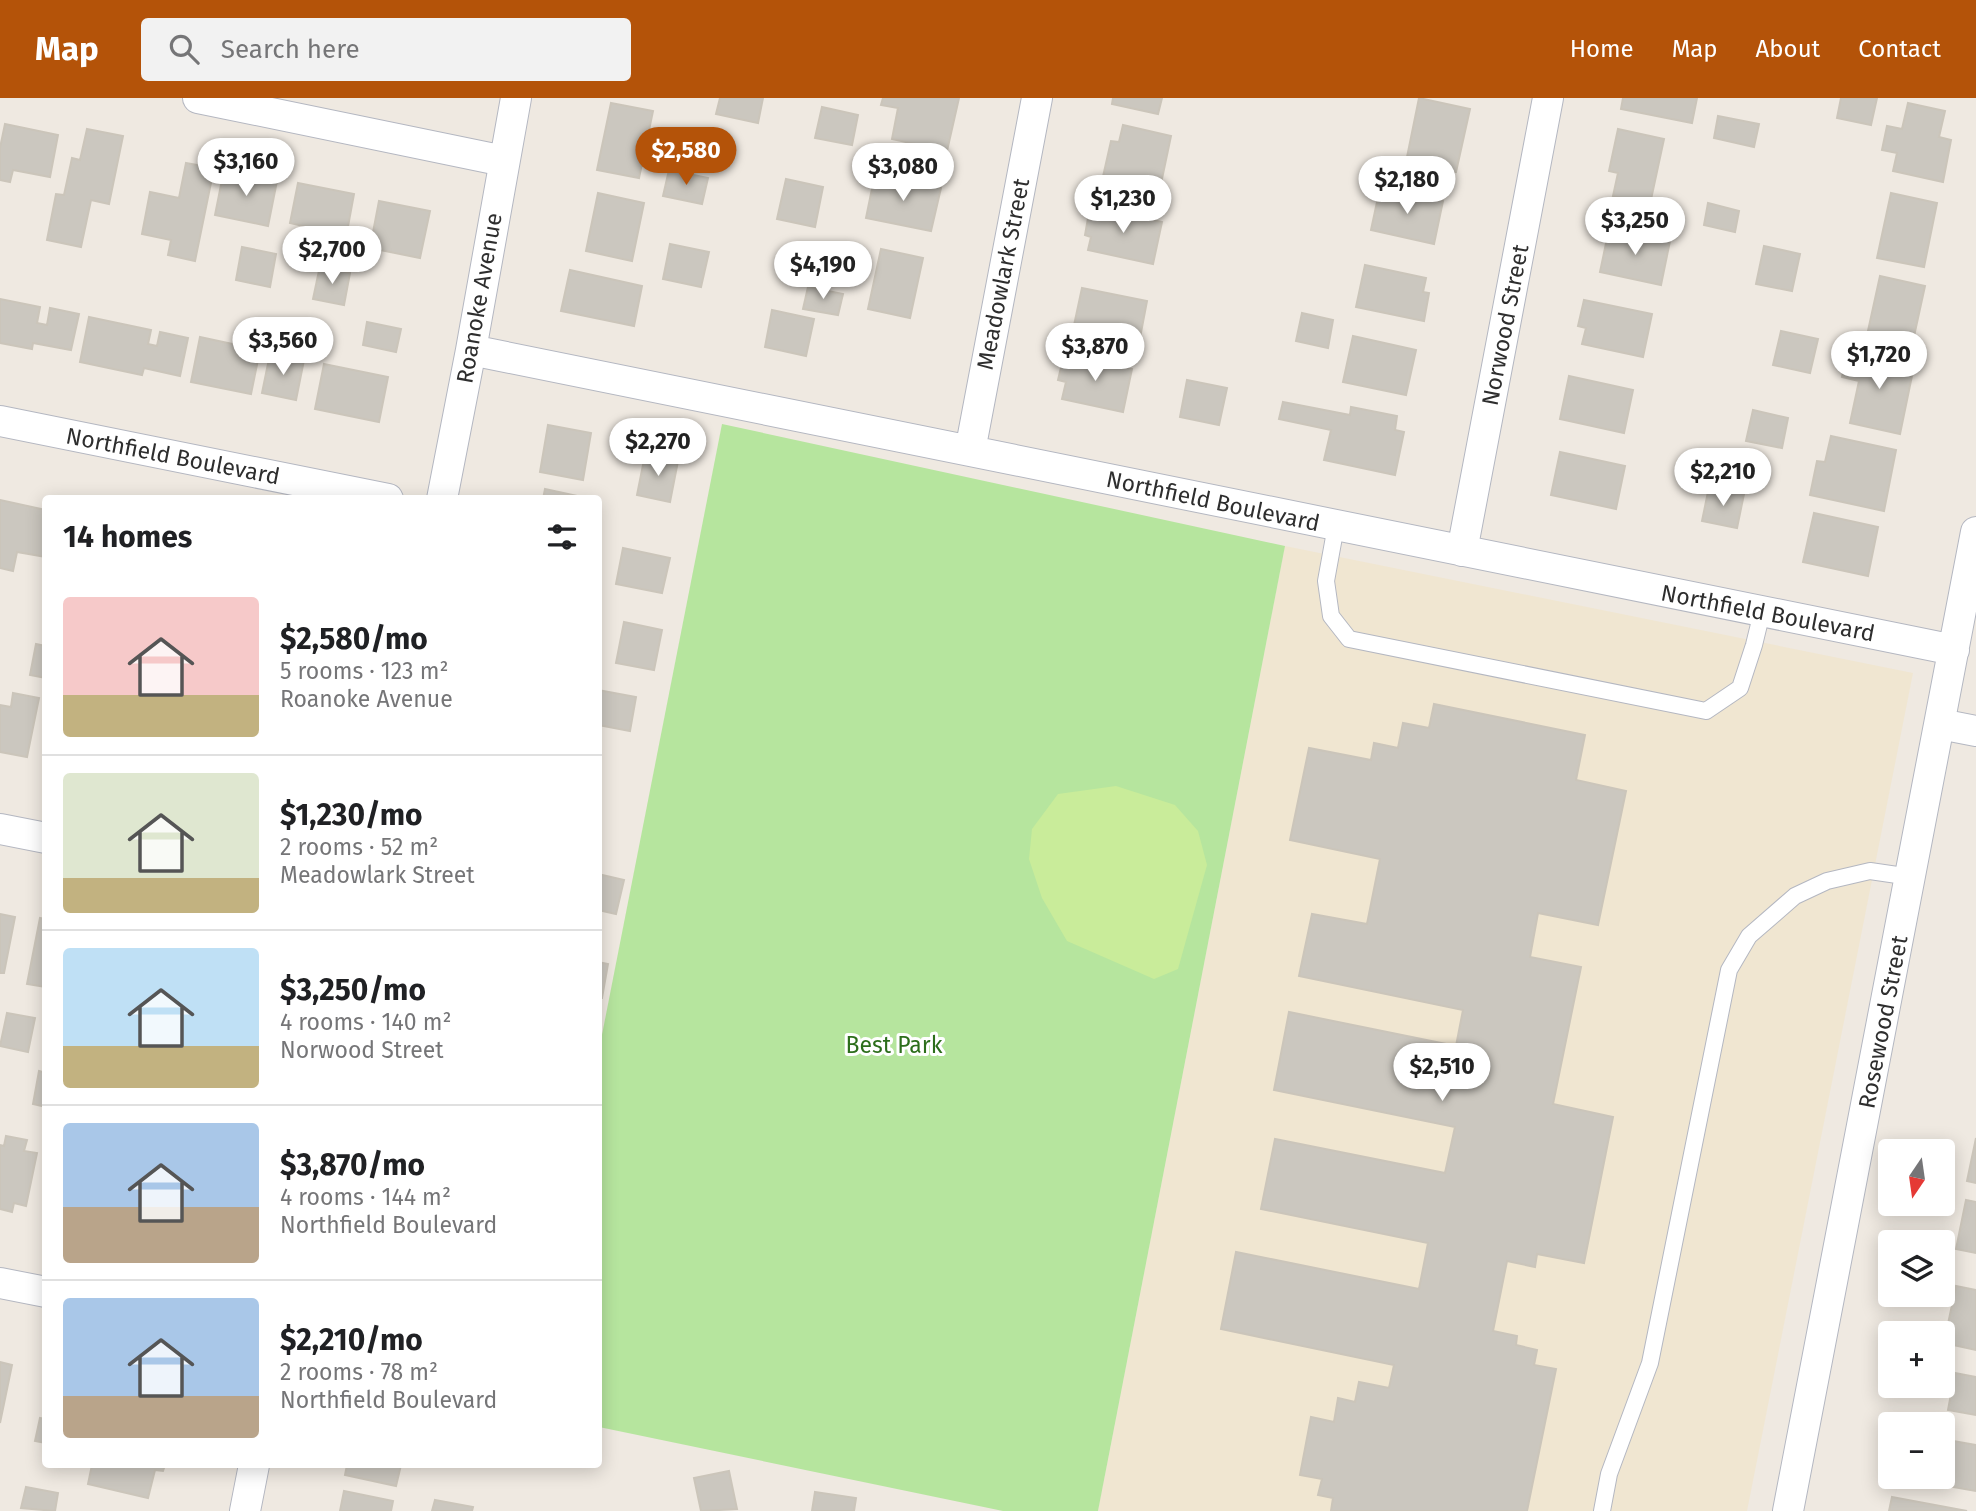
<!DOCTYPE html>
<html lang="en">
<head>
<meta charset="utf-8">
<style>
  body { margin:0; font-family:"Fira Sans",sans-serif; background:#f2f2f2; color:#202124; height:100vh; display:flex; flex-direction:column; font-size:26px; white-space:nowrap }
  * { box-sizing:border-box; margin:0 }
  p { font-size:23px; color:#757577 }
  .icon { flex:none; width:38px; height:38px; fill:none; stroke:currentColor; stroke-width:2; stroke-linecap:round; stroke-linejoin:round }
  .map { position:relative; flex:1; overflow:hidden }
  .panel { position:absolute; left:42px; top:397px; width:560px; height:973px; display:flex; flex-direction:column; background:#fff; border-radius:7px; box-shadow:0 4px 18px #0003 }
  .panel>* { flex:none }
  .needle { width:46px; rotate:193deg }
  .buttons { position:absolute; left:1878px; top:1041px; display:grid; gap:14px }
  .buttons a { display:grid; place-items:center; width:77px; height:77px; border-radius:7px; background:#fff; box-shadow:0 4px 18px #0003; font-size:35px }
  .price { position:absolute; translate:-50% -60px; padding:0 16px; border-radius:24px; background:#fff; color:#222; font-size:23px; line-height:46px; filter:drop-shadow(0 2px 4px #0008) }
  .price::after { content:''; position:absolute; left:50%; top:42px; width:21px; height:16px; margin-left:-10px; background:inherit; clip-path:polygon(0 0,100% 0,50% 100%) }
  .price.active { background:#b45309; color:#fff }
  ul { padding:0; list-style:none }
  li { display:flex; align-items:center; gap:21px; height:175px; padding:0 21px }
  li+li { border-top:2px solid #e0e0e0 }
  li span { display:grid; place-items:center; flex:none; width:196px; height:140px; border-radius:7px; color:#555 }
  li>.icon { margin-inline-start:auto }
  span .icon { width:84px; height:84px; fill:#fffc; stroke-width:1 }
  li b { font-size:30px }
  h2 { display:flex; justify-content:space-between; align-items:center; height:84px; padding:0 21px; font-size:30px }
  header { display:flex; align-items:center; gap:42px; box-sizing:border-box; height:98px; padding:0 35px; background:#b45309; color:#fff }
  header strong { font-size:33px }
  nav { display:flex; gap:38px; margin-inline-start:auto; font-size:24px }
  .search { width:490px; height:63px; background:#f2f2f2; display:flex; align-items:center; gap:18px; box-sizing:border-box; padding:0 24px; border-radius:7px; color:#757577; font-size:26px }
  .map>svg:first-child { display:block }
  .education { fill:#f0e6d1 }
  .green { fill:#b6e59e }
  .pitch { fill:#c9ec9a }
  .building { fill:#cbc7bf; stroke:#cbc5ba; stroke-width:2 }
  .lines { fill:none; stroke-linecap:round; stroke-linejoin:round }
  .service-casing { stroke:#b4b7c1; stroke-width:18 }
  .minor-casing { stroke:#b4b7c1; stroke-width:32 }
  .service { stroke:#fff; stroke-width:16 }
  .minor { stroke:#fff; stroke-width:30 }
  .labels { text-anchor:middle; stroke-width:6; stroke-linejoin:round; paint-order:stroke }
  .street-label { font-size:23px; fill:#2e2e2e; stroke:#fff }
  .park-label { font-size:23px; fill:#2c6e1b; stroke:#fff }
</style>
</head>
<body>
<header>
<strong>Map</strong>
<div class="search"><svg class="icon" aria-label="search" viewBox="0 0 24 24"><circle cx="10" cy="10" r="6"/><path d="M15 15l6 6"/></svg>Search here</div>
<nav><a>Home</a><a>Map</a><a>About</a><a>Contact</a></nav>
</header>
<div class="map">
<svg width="1976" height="1413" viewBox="0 0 1976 1413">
  <rect width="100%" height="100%" fill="#efe9e1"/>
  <path class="education" d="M1285 448 1913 575 1747 1413H1098Z"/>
  <path class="green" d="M722 326 1285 448 1098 1413H1003L599 1329V952Z"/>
  <path class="pitch" d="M1116 688 1175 707 1198 733 1207 767 1178 871 1154 881 1067 843 1042 800 1029 761 1032 731 1058 696Z"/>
  <path class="building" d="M720 0H763L758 25 716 16Z
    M883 0H959L947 53 892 41 898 10 881 7Z
    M1113 0H1162L1158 16 1112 6Z
    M1419 0 1470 11 1456 74 1406 64Z
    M1623 0H1697L1692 25 1621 11Z
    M1841 0H1877L1871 27 1837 20Z
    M611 5 653 13 639 80 597 72Z
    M1908 5 1945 13 1939 39 1951 42 1943 84 1893 73 1897 55 1882 52 1887 28 1902 31Z
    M822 9 858 17 852 47 815 40Z
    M1718 18 1759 26 1754 49 1714 40Z
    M5 26 58 37 50 79 13 72 10 84 0 82V50Z
    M1123 27 1171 38 1159 95 1102 83 1111 43 1119 44Z
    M87 31 123 38 109 106 91 102 81 149 47 142 56 96 64 97 72 60 80 62Z
    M1618 31 1664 41 1650 106 1613 98 1618 75 1609 73Z
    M186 65 214 70 195 163 168 157 171 142 142 136 150 94 179 100Z
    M224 72 277 83 268 128 215 117Z
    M669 72 708 80 702 106 663 98Z
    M875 76 941 90 931 133 866 120Z
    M786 81 823 89 815 129 777 121Z
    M298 85 354 96 344 150 328 146 330 134 290 125Z
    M1380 90 1443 103 1434 146 1371 132Z
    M598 95 644 105 632 163 586 153Z
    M1891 95 1937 105 1924 169 1877 160Z
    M379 103 430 113 420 160 370 150Z
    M1708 105 1739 113 1735 134 1704 127Z
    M1090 109 1162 124 1153 166 1088 152 1091 139 1085 137Z
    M1609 131 1670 143 1661 187 1600 174Z
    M670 146 709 154 701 189 663 181Z
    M1764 148 1800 156 1792 193 1756 186Z
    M242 149 276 156 270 189 236 182Z
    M881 151 923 160 910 220 868 211Z
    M1365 167 1426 180 1423 194 1429 195 1424 223 1356 209Z
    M320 168 350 175 344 207 313 201Z
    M570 172 642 188 634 228 561 213Z
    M1880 178 1925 188 1911 252 1866 242Z
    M808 189 843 196 838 217 803 211Z
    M1082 190 1147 203 1139 245 1073 232Z
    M0 201 40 209 37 225 47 227 50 210 79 216 71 252 33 245 32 251 0 245Z
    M1584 202 1652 216 1643 259 1582 246 1586 230 1578 228Z
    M772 212 814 221 806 258 765 249Z
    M1302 215 1333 222 1328 250 1296 243Z
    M89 219 151 232 148 246 157 248 160 234 188 240 180 278 144 270 142 277 80 264Z
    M367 224 401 231 396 254 363 247Z
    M1781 233 1818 241 1810 275 1773 267Z
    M1353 238 1416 252 1406 297 1343 284Z
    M200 239 260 252 251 296 191 284Z
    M1847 254 1914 268 1900 336 1850 325 1859 283 1842 279Z
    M270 256 304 262 296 302 262 295Z
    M1064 257 1132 271 1123 314 1062 301 1066 284 1058 282Z
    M324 266 388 279 379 324 315 311Z
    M1569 278 1633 292 1624 335 1560 321Z
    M1187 282 1227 290 1219 327 1180 319Z
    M1283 304 1350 317 1351 309 1397 318 1395 332 1404 334 1395 377 1324 362 1331 332 1279 321Z
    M1753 312 1788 320 1782 350 1746 343Z
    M548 327 591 335 583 382 540 374Z
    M1831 338 1896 352 1884 413 1810 397 1817 363 1825 364Z
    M1560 354 1625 368 1616 411 1551 397Z
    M645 357 678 363 670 404 637 397Z
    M1709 389 1744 396 1737 430 1702 423Z
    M545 391 591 401H543Z
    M0 402 46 412V459L17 454 13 473 0 470Z
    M1814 415 1878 429 1868 478 1803 464Z
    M623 450 670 460 662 495 616 486Z
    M624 524 662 532 654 572 616 565Z
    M36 546 46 548V580L30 577Z
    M598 592 636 599 630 633 598 627Z
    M13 595 39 600 27 659 0 654V607L11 609Z
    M1434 606 1585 637 1576 682 1626 693 1598 827 1538 815 1530 859 1581 869 1553 1006 1613 1019 1584 1165 1537 1156 1535 1169 1507 1163 1493 1233 1517 1238 1516 1247 1537 1252 1534 1267 1556 1271 1527 1413H1331L1333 1400 1318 1397 1322 1381 1300 1377 1311 1319 1334 1324 1338 1300 1355 1304 1359 1284 1389 1290 1394 1267 1221 1231 1236 1154 1419 1191 1428 1145 1261 1111 1275 1041 1445 1075 1455 1029 1274 992 1289 914 1456 948 1463 912 1299 878 1312 816 1367 826 1380 761 1290 742 1309 650 1371 662 1374 645 1398 650 1403 625 1429 630Z
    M598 776 624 782 616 816 598 812Z
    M0 816 15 819 4 875H0Z
    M40 820 46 821V889L27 886Z
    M598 864 608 866 602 900H598Z
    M7 915 35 920 28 954 0 948Z
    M39 973 46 975V1009L33 1006Z
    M6 1038 27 1042 24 1053 37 1055 26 1108 14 1105 12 1114 0 1111V1047L4 1048Z
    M1976 1040V1085L1967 1083Z
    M1966 1102 1976 1104V1155L1956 1151Z
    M1956 1188 1976 1192V1252L1944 1245Z
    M0 1264 12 1267 0 1325Z
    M1955 1275 1976 1279V1317L1948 1312Z
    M40 1320 46 1321V1345L35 1343Z
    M1942 1341 1976 1347V1393L1908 1381 1942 1379Z
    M92 1367H165L163 1373 155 1372 148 1400 88 1386Z
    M347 1367H401L396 1388 345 1377Z
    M729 1373 737 1411 701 1413 694 1380Z
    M26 1389 58 1395 55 1413 21 1410Z
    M344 1393 393 1403 391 1413H340Z
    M815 1394 856 1400 854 1413H812Z
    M1892 1399 1967 1413H1889Z
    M435 1402 473 1409 472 1413H432Z"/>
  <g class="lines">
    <g class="service-casing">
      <path id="service" d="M1336 428 1326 483 1331 518 1349 541 1706 613 1740 590 1754 547 1762 514
        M1602 1413 1609 1376 1650 1265 1729 872 1749 838 1795 798 1827 783 1870 773 1911 779"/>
    </g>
    <g class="minor-casing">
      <path id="minor" d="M198 0 504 63
        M471 252 1954 552
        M0 323 388 401
        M970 353 1037 0
        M442 401 471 252 516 0
        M1462 453 1548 0
        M1940 626 1976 633
        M0 731 46 740
        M0 1185 46 1194
        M245 1413 254 1367
        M1788 1413 1976 434"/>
    </g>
    <use href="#service" class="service"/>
    <use href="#minor" class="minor"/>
  </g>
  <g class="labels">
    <g class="street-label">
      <text transform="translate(1003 176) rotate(-79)" y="8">Meadowlark Street</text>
      <text transform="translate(479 200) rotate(-80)" y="8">Roanoke Avenue</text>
      <text transform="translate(1505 227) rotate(-79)" y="8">Norwood Street</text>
      <text transform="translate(173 358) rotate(11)" y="8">Northfield Boulevard</text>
      <text transform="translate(1213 403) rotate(12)" y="8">Northfield Boulevard</text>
      <text transform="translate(1768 515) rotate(11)" y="8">Northfield Boulevard</text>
      <text transform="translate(1883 924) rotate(-79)" y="8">Rosewood Street</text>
    </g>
    <g class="park-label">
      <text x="894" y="955">Best Park</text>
    </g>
  </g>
</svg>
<div class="buttons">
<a><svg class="needle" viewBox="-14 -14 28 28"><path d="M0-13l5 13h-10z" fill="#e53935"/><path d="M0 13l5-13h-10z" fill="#757577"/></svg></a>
<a><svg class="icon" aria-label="layers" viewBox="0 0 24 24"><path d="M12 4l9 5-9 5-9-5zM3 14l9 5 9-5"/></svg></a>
<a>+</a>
<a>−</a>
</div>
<b class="price active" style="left:686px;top:89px">$2,580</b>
<b class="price" style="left:246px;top:100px">$3,160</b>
<b class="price" style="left:903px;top:105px">$3,080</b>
<b class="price" style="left:1407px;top:118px">$2,180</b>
<b class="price" style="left:1123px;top:137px">$1,230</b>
<b class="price" style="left:1635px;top:159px">$3,250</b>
<b class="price" style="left:332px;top:188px">$2,700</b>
<b class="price" style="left:823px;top:203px">$4,190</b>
<b class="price" style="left:283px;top:279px">$3,560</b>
<b class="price" style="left:1095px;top:285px">$3,870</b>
<b class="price" style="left:1879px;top:293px">$1,720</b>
<b class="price" style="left:658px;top:380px">$2,270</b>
<b class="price" style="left:1723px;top:410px">$2,210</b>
<b class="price" style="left:1442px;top:1005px">$2,510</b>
<section class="panel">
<h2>14 homes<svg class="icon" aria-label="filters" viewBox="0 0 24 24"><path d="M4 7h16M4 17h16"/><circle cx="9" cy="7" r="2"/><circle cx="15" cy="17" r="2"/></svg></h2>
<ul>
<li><span style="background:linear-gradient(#f6c9c9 70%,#c2b280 0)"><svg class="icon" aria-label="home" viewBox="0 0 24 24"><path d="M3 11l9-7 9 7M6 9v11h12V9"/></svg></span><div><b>$2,580/mo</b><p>5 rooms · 123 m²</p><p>Roanoke Avenue</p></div></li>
<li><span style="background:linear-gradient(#dfe7d0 75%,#c2b280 0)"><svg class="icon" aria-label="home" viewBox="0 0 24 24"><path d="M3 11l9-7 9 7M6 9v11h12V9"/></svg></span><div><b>$1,230/mo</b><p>2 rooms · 52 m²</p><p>Meadowlark Street</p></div></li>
<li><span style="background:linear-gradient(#bfe0f5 70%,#c2b280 0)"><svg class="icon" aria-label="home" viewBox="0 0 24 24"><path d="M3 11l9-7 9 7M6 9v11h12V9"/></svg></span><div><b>$3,250/mo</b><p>4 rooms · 140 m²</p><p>Norwood Street</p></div></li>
<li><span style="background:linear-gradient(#a9c7e8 60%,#b9a48a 0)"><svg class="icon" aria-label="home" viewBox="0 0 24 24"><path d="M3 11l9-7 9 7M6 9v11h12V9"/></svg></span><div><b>$3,870/mo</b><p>4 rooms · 144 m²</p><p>Northfield Boulevard</p></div></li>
<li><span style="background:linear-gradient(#a9c7e8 70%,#b9a48a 0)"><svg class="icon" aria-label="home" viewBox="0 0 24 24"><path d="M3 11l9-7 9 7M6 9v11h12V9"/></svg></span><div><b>$2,210/mo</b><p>2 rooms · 78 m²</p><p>Northfield Boulevard</p></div></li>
</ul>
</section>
</div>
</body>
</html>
